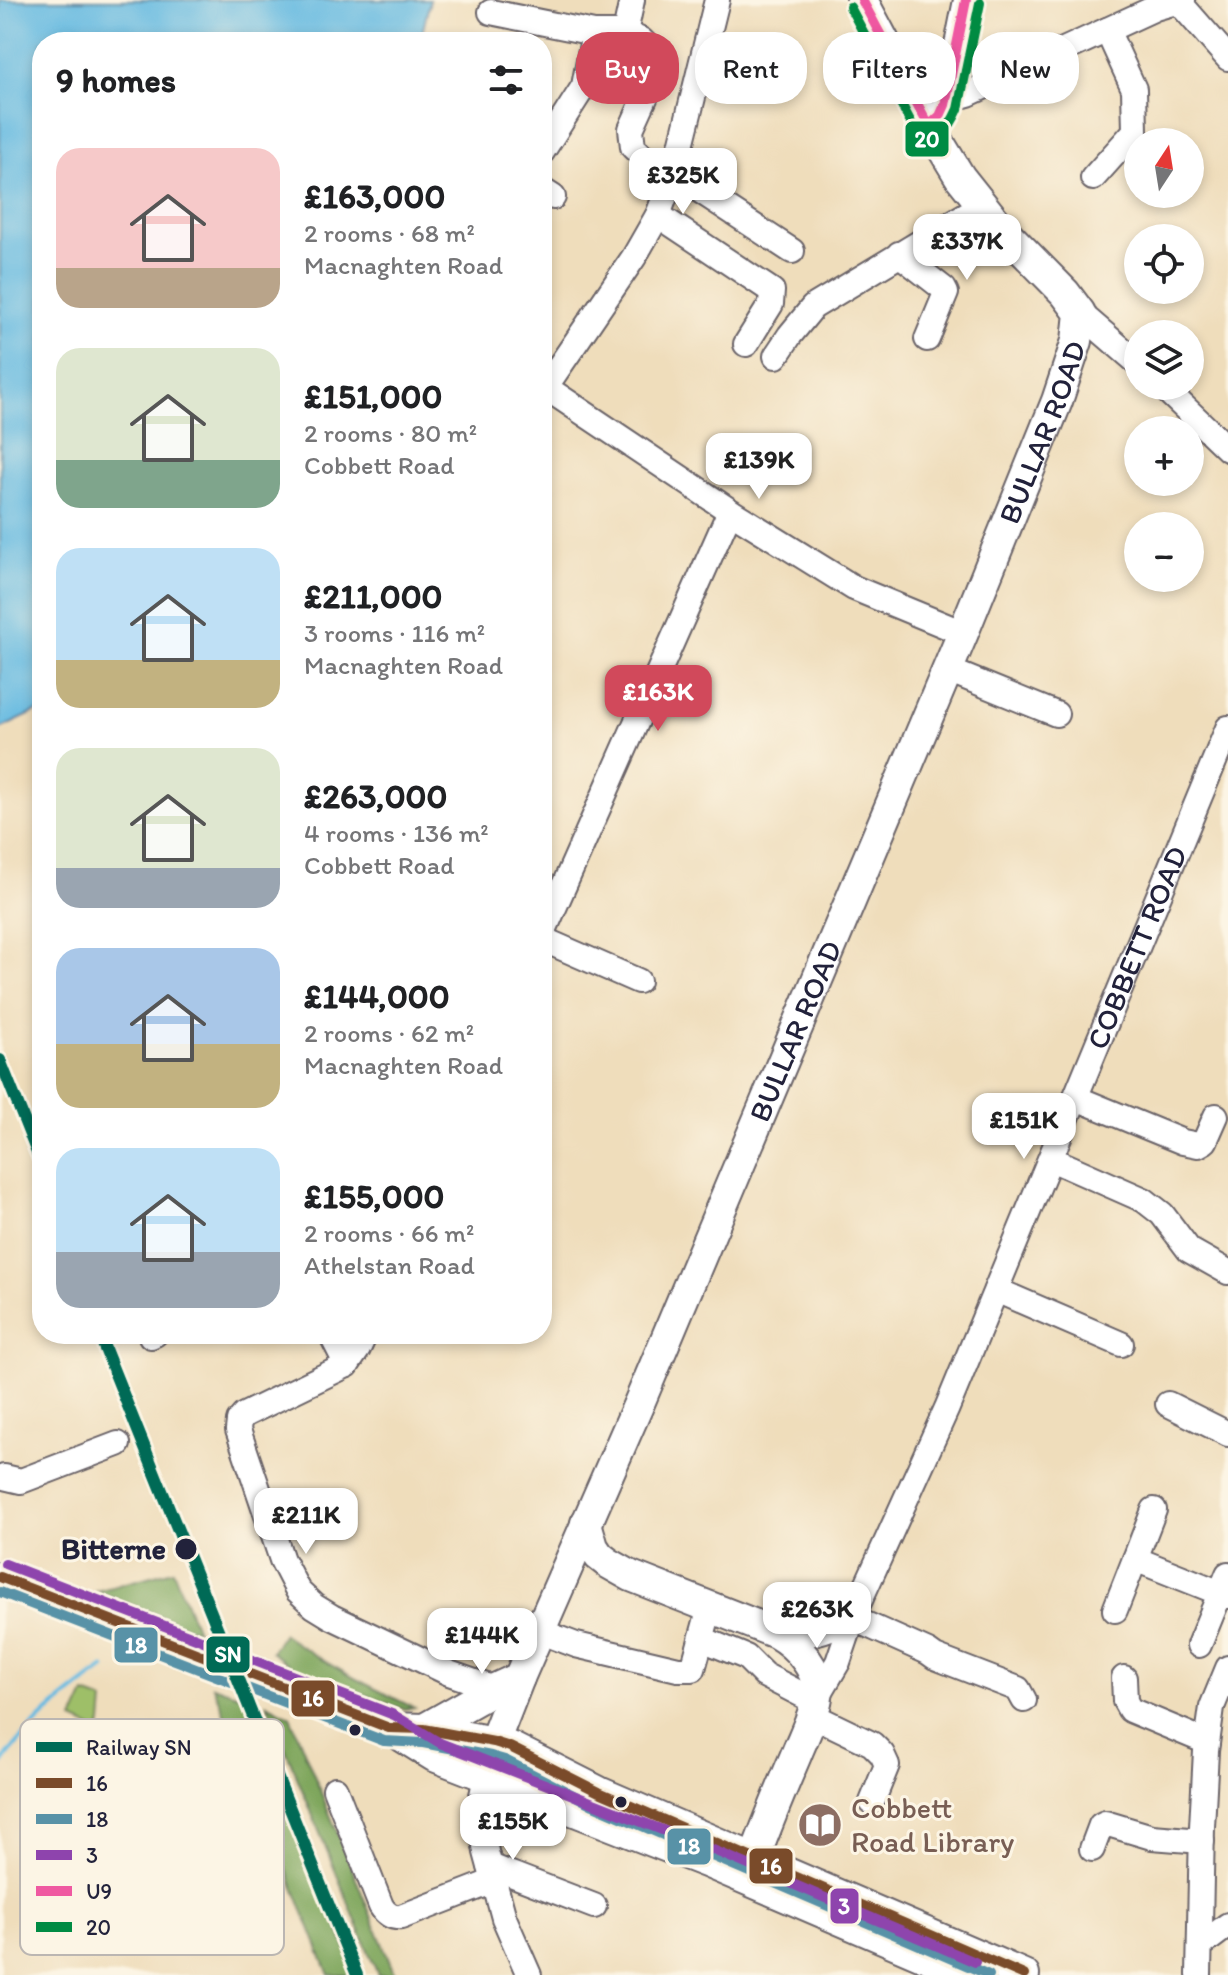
<!DOCTYPE html>
<html lang="en">
<head>
<meta charset="utf-8">
<style>
  body { margin:0; font-family:Itim,sans-serif; background:#f6f6f6; color:#202124; height:100vh; display:flex; flex-direction:column; font-size:30px; white-space:nowrap }
  * { box-sizing:border-box; margin:0 }
  p { font-size:26px; color:#757577 }
  .icon { flex:none; width:44px; height:44px; fill:none; stroke:currentColor; stroke-width:2; stroke-linecap:round; stroke-linejoin:round }
  .map { position:relative; flex:1; overflow:hidden }
  .drawer { position:absolute; left:32px; top:32px; width:520px; height:1312px; display:flex; flex-direction:column; background:#fff; border-radius:32px; box-shadow:0 4px 12px #0003 }
  .drawer>* { flex:none }
  .top-card { position:absolute; left:576px; top:32px; width:532px; height:72px; display:flex; gap:16px }
  .needle { width:52px; rotate:12deg }
  .tools { position:absolute; left:1124px; top:128px; display:grid; gap:16px }
  .tools a { display:grid; place-items:center; width:80px; height:80px; border-radius:50%; background:#fff; box-shadow:0 4px 12px #0003; font-size:40px }
  .price { position:absolute; translate:-50% -68px; padding:0 18px; border-radius:16px; background:#fff; color:#222; font-size:26px; line-height:52px; filter:drop-shadow(0 2px 4px #0008) }
  .price::after { content:''; position:absolute; left:50%; top:48px; width:24px; height:18px; margin-left:-12px; background:inherit; clip-path:polygon(0 0,100% 0,50% 100%) }
  .price.on { background:#d1495b; color:#fff }
  ul { padding:0; list-style:none }
  li { display:flex; align-items:center; gap:24px; height:200px; padding:0 24px }
  li span { display:grid; place-items:center; flex:none; width:224px; height:160px; border-radius:24px; color:#555 }
  li>.icon { margin-inline-start:auto }
  span .icon { width:96px; height:96px; fill:#fffc; stroke-width:1 }
  li b { font-size:34px }
  h2 { display:flex; justify-content:space-between; align-items:center; height:96px; padding:0 24px; font-size:34px }
  .chip { padding:0 28px; border-radius:32px; background:#fff; box-shadow:0 4px 12px #0003; font-size:28px; line-height:72px }
  .chip.on { background:#d1495b; color:#fff }
  .map>svg:first-child { display:block }
  .green { fill:#9ebf68; stroke:#607052; stroke-width:2 }
  .forest { fill:#7ea65c; stroke:#50644c; stroke-width:2 }
  .water { fill:#65bae1; stroke:#446e8e; stroke-width:2 }
  .lines { fill:none; stroke-linecap:round; stroke-linejoin:round }
  .stream { stroke:#65bae1; stroke-width:5 }
  .minor-casing { stroke:#6a6368; stroke-width:28 }
  .major-casing { stroke:#6a6368; stroke-width:34 }
  .minor { stroke:#fff; stroke-width:24 }
  .major { stroke:#fff; stroke-width:30 }
  .bus-1-casing { stroke:#fcf5e5; stroke-width:16 }
  .bus-2-casing { stroke:#fcf5e5; stroke-width:16 }
  .bus-3-casing { stroke:#fcf5e5; stroke-width:16 }
  .bus-4-casing { stroke:#fcf5e5; stroke-width:16 }
  .bus-5-casing { stroke:#fcf5e5; stroke-width:16 }
  .bus-1 { stroke:#7a4b2a; stroke-width:10 }
  .bus-2 { stroke:#5892a7; stroke-width:10 }
  .bus-3 { stroke:#8e44ad; stroke-width:10 }
  .bus-4 { stroke:#ef59a1; stroke-width:10 }
  .bus-5 { stroke:#008b43; stroke-width:10 }
  .rail-1-casing { stroke:#fcf5e5; stroke-width:18 }
  .rail-1 { stroke:#006b56; stroke-width:12 }
  .stop-dot { fill:#22223b; stroke:#fcf5e5; stroke-width:3 }
  .labels { text-anchor:middle; stroke-width:6; stroke-linejoin:round; paint-order:stroke }
  .street-label { font-size:30px; fill:#22223b; stroke:#fcf5e5 }
  .stop-label { font-size:30px; font-weight:bold; fill:#22223b; stroke:#fcf5e5; text-anchor:end }
  .education-label { font-size:30px; fill:#785e54; stroke:#fcf5e5; text-anchor:start }
  .key { fill:#fcf5e5; stroke:#bbb6b2; stroke-width:2 }
  .key-label { font-size:22px; fill:#22223b }
  .line-badge { stroke:#fcf5e5; stroke-width:3 }
  .badge-label { font-size:22px; text-anchor:middle; font-weight:bold; fill:#fff }
</style>
</head>
<body>
<div class="map">
<svg width="1228" height="1975" viewBox="0 0 1228 1975">
  <rect width="100%" height="100%" fill="#fcf5e5"/>
  <filter id="ink" filterUnits="userSpaceOnUse"><feTurbulence type="fractalNoise" baseFrequency=".0125" numOctaves="2"/><feDisplacementMap in="SourceGraphic" scale="16" xChannelSelector="R" yChannelSelector="G"/><feConvolveMatrix kernelMatrix="1 2 1 2 8 2 1 2 1" color-interpolation-filters="sRGB"/></filter>
  <filter id="wash" filterUnits="userSpaceOnUse"><feTurbulence type="fractalNoise" baseFrequency=".006" numOctaves="4" result="noise"/><feDisplacementMap in="SourceGraphic" scale="32" xChannelSelector="R" yChannelSelector="G"/><feGaussianBlur stdDeviation="1.8" result="paint"/><feColorMatrix in="noise" values="0 0 0 0 0 0 0 0 0 0 0 0 0 0 0 0 0 1.4 0 .05"/><feComposite in="paint" operator="in"/></filter>
  <g filter="url(#wash)">
    <rect width="100%" height="100%" fill="#efddbb"/>
    <path class="green" d="M85 1694 104 1701 102 1724 98 1731 73 1720Z"/>
    <path class="forest" d="M173 1570 197 1631 97 1591Z
      M283 1634C324 1664 369 1686 414 1708L403 1709 294 1668 271 1652Z
      M213 1686 245 1697 357 1975H329Z
      M267 1704 290 1716 395 1975H378Z"/>
    <path class="water" d="M0 0H430L420 42H42V709L0 729Z"/>
    <g class="lines">
      <path class="stream" d="M0 1766C28 1725 64 1697 104 1668"/>
    </g>
  </g>
  <g filter="url(#ink)">
    <g class="lines">
      <g class="minor-casing">
        <g id="minor">
          <path d="M1178 1 1228 58"/>
          <path d="M491 12 594 33H625L641 40 656 55 659 67 631 129 633 147 647 160 675 170"/>
          <path d="M625 33 632 0"/>
          <path d="M948 94 961 96 968 94 1155 8 1183 0"/>
          <path d="M929 126 940 116 945 105 966 0"/>
          <path d="M542 152 584 86 594 33"/>
          <path d="M673 176 699 190 792 251"/>
          <path d="M1093 178 1135 131 1134 89 1107 30"/>
          <path d="M542 190 553 197"/>
          <path d="M658 215 772 291 771 304 746 344"/>
          <path d="M899 254 944 289 946 293 927 339"/>
          <path d="M1080 313 1138 363"/>
          <path d="M776 356 790 335 813 307 982 205"/>
          <path d="M1162 386 1228 449"/>
          <path d="M545 387 730 511 854 588 963 633"/>
          <path d="M542 392 634 257 658 215 675 170 717 0"/>
          <path d="M948 670 1056 714"/>
          <path d="M542 935 730 511"/>
          <path d="M542 939 638 981"/>
          <path d="M1076 1098 1183 1142 1198 1145 1205 1141 1216 1116"/>
          <path d="M1051 1159 1144 1200 1162 1214 1189 1250 1228 1272"/>
          <path d="M996 1290 1121 1344"/>
          <path d="M331 1334 347 1365"/>
          <path d="M365 1334 358 1349 347 1365 244 1415 239 1421 238 1430 282 1560 298 1591 314 1606 332 1617 449 1673 495 1689"/>
          <path d="M151 1336 155 1334"/>
          <path d="M1168 1404 1228 1434"/>
          <path d="M4 1477 21 1481 118 1444"/>
          <path d="M1135 1559 1154 1510"/>
          <path d="M1115 1610 1135 1559 1228 1596"/>
          <path d="M852 1618 928 1652 935 1657 1018 1689 1024 1700"/>
          <path d="M539 1631 576 1645 678 1669H693L710 1607"/>
          <path d="M776 1633C810 1636 822 1634 852 1618"/>
          <path d="M702 1639 746 1657 764 1675 816 1702"/>
          <path d="M1199 1645 1228 1574"/>
          <path d="M1124 1678 1125 1701 1130 1710 1207 1742"/>
          <path id="s1" d="M818 1696 838 1662 856 1609 947 1408 1228 728"/>
          <path d="M812 1715 872 1744 882 1754 887 1765 872 1802"/>
          <path d="M486 1777 479 1809 486 1852 504 1918 529 1975"/>
          <path d="M335 1789 381 1906C386 1914 392 1918 401 1917L494 1881"/>
          <path d="M1092 1849 1101 1825 1105 1823 1152 1837 1202 1841"/>
          <path d="M490 1866 594 1906"/>
          <path d="M1200 1946 1228 1925"/>
          <path d="M1199 1975 1202 1827 1206 1751 1212 1707 1228 1668"/>
        </g>
      </g>
      <g class="major-casing">
        <g id="major">
          <path d="M586 1523 593 1547 599 1556 608 1563 631 1576 776 1633C797 1645 821 1670 817 1697 814 1717 803 1737 796 1755 781 1790 767 1824 754 1859L737 1868"/>
          <path d="M0 1577 389 1728 434 1756 706 1862 969 1975"/>
          <path d="M392 1728 424 1729 494 1742 510 1747 599 1792 1024 1975"/>
          <path d="M424 1729 495 1689 519 1678"/>
          <path id="s2" d="M486 1777 494 1742 519 1678 640 1401 963 633 1057 401 1077 341 1080 313 1065 293 999 226 960 177 929 126 862 0"/>
        </g>
      </g>
      <use href="#minor" class="minor"/>
      <use href="#major" class="major"/>
      <g class="bus-1-casing">
        <path id="bus-1" d="M0 1577 389 1728 424 1729 494 1742 510 1747 599 1792 1024 1975"/>
      </g>
      <g class="bus-2-casing">
        <path id="bus-2" d="M0 1592 384 1741 423 1743 491 1756 505 1760 593 1805 989 1975"/>
      </g>
      <g class="bus-3-casing">
        <path id="bus-3" d="M5 1564 394 1715 440 1743 711 1849 975 1962"/>
      </g>
      <g class="bus-4-casing">
        <path id="bus-4" d="M862 0 929 126 940 116 945 105 966 0"/>
      </g>
      <g class="bus-5-casing">
        <path id="bus-5" d="M850 7 917 134C936 151 951 125 958 109L980 3"/>
      </g>
      <use href="#bus-1" class="bus-1"/>
      <use href="#bus-2" class="bus-2"/>
      <use href="#bus-3" class="bus-3"/>
      <use href="#bus-4" class="bus-4"/>
      <use href="#bus-5" class="bus-5"/>
      <g class="rail-1-casing">
        <path id="rail-1" d="M0 1060 42 1165
          M99 1334 357 1975"/>
      </g>
      <use href="#rail-1" class="rail-1"/>
    </g>
  </g>
  <defs>
    <g id="library-disc" transform="scale(2.3)"><circle r="9.5" fill="#8d6e63" stroke="#fcf5e5"/><path d="M-6-4Q-3-5.5-.7-3.5V5Q-3 3-6 4ZM6-4Q3-5.5 .7-3.5V5Q3 3 6 4Z" fill="#fff"/></g>
  </defs>
  <g fill-rule="evenodd">
    <use href="#library-disc" x="820" y="1825"/>
  </g>
  <g class="stop-dot">
    <circle cx="186" cy="1549" r="12"/>
    <circle cx="355" cy="1730" r="7"/>
    <circle cx="621" cy="1802" r="7"/>
  </g>
  <g class="labels">
    <g class="street-label">
      <text dy="10" stroke="none"><textPath href="#s2" startOffset="1456">BULLAR ROAD</textPath></text>
      <text dy="10" stroke="none"><textPath href="#s1" startOffset="814">COBBETT ROAD</textPath></text>
      <text dy="10" stroke="none"><textPath href="#s2" startOffset="808">BULLAR ROAD</textPath></text>
    </g>
    <g class="stop-label">
      <text x="166" y="1559">Bitterne</text>
    </g>
    <g class="education-label">
      <text x="851" y="1818">Cobbett<tspan x="851" dy="34">Road Library</tspan></text>
    </g>
  </g>
  <rect x="20" y="1719" width="264" height="236" rx="12" class="key"/>
  <rect x="36" y="1742" width="36" height="10" fill="#006b56"/>
  <rect x="36" y="1778" width="36" height="10" fill="#7a4b2a"/>
  <rect x="36" y="1814" width="36" height="10" fill="#5892a7"/>
  <rect x="36" y="1850" width="36" height="10" fill="#8e44ad"/>
  <rect x="36" y="1886" width="36" height="10" fill="#ef59a1"/>
  <rect x="36" y="1922" width="36" height="10" fill="#008b43"/>
  <g class="key-label">
    <text x="86" y="1755">Railway SN</text>
    <text x="86" y="1791">16</text>
    <text x="86" y="1827">18</text>
    <text x="86" y="1863">3</text>
    <text x="86" y="1899">U9</text>
    <text x="86" y="1935">20</text>
  </g>
  <g class="line-badge">
    <rect x="904" y="120" width="46" height="38" rx="8" fill="#008b43"/>
    <rect x="113" y="1626" width="46" height="38" rx="8" fill="#5892a7"/>
    <rect x="205" y="1635" width="46" height="39" rx="8" fill="#006b56"/>
    <rect x="290" y="1679" width="46" height="39" rx="8" fill="#7a4b2a"/>
    <rect x="666" y="1827" width="46" height="39" rx="8" fill="#5892a7"/>
    <rect x="748" y="1847" width="46" height="38" rx="8" fill="#7a4b2a"/>
    <rect x="829" y="1887" width="31" height="38" rx="8" fill="#8e44ad"/>
  </g>
  <g class="badge-label">
    <text x="927" y="147">20</text>
    <text x="136" y="1653">18</text>
    <text x="228" y="1662">SN</text>
    <text x="313" y="1706">16</text>
    <text x="689" y="1854">18</text>
    <text x="771" y="1874">16</text>
    <text x="844" y="1914">3</text>
  </g>
</svg>
<div class="tools">
<a><svg class="needle" viewBox="-14 -14 28 28"><path d="M0-13l5 13h-10z" fill="#e53935"/><path d="M0 13l5-13h-10z" fill="#757577"/></svg></a>
<a><svg class="icon" aria-label="locate" viewBox="0 0 24 24"><circle cx="12" cy="12" r="6"/><path d="M12 2v4M12 18v4M2 12h4M18 12h4"/></svg></a>
<a><svg class="icon" aria-label="layers" viewBox="0 0 24 24"><path d="M12 4l9 5-9 5-9-5zM3 14l9 5 9-5"/></svg></a>
<a>+</a>
<a>−</a>
</div>
<b class="price" style="left:683px;top:216px">£325K</b>
<b class="price" style="left:967px;top:282px">£337K</b>
<b class="price" style="left:759px;top:501px">£139K</b>
<b class="price on" style="left:658px;top:733px">£163K</b>
<b class="price" style="left:1024px;top:1161px">£151K</b>
<b class="price" style="left:306px;top:1556px">£211K</b>
<b class="price" style="left:817px;top:1650px">£263K</b>
<b class="price" style="left:482px;top:1676px">£144K</b>
<b class="price" style="left:513px;top:1862px">£155K</b>
<div class="top-card">
<a class="chip on">Buy</a>
<a class="chip">Rent</a>
<a class="chip">Filters</a>
<a class="chip">New</a>
</div>
<section class="drawer">
<h2>9 homes<svg class="icon" aria-label="filters" viewBox="0 0 24 24"><path d="M4 7h16M4 17h16"/><circle cx="9" cy="7" r="2"/><circle cx="15" cy="17" r="2"/></svg></h2>
<ul>
<li><span style="background:linear-gradient(#f6c9c9 75%,#b9a48a 0)"><svg class="icon" aria-label="home" viewBox="0 0 24 24"><path d="M3 11l9-7 9 7M6 9v11h12V9"/></svg></span><div><b>£163,000</b><p>2 rooms · 68 m²</p><p>Macnaghten Road</p></div></li>
<li><span style="background:linear-gradient(#dfe7d0 70%,#7fa58c 0)"><svg class="icon" aria-label="home" viewBox="0 0 24 24"><path d="M3 11l9-7 9 7M6 9v11h12V9"/></svg></span><div><b>£151,000</b><p>2 rooms · 80 m²</p><p>Cobbett Road</p></div></li>
<li><span style="background:linear-gradient(#bfe0f5 70%,#c2b280 0)"><svg class="icon" aria-label="home" viewBox="0 0 24 24"><path d="M3 11l9-7 9 7M6 9v11h12V9"/></svg></span><div><b>£211,000</b><p>3 rooms · 116 m²</p><p>Macnaghten Road</p></div></li>
<li><span style="background:linear-gradient(#dfe7d0 75%,#9aa5b1 0)"><svg class="icon" aria-label="home" viewBox="0 0 24 24"><path d="M3 11l9-7 9 7M6 9v11h12V9"/></svg></span><div><b>£263,000</b><p>4 rooms · 136 m²</p><p>Cobbett Road</p></div></li>
<li><span style="background:linear-gradient(#a9c7e8 60%,#c2b280 0)"><svg class="icon" aria-label="home" viewBox="0 0 24 24"><path d="M3 11l9-7 9 7M6 9v11h12V9"/></svg></span><div><b>£144,000</b><p>2 rooms · 62 m²</p><p>Macnaghten Road</p></div></li>
<li><span style="background:linear-gradient(#bfe0f5 65%,#9aa5b1 0)"><svg class="icon" aria-label="home" viewBox="0 0 24 24"><path d="M3 11l9-7 9 7M6 9v11h12V9"/></svg></span><div><b>£155,000</b><p>2 rooms · 66 m²</p><p>Athelstan Road</p></div></li>
</ul>
</section>
</div>
</body>
</html>
